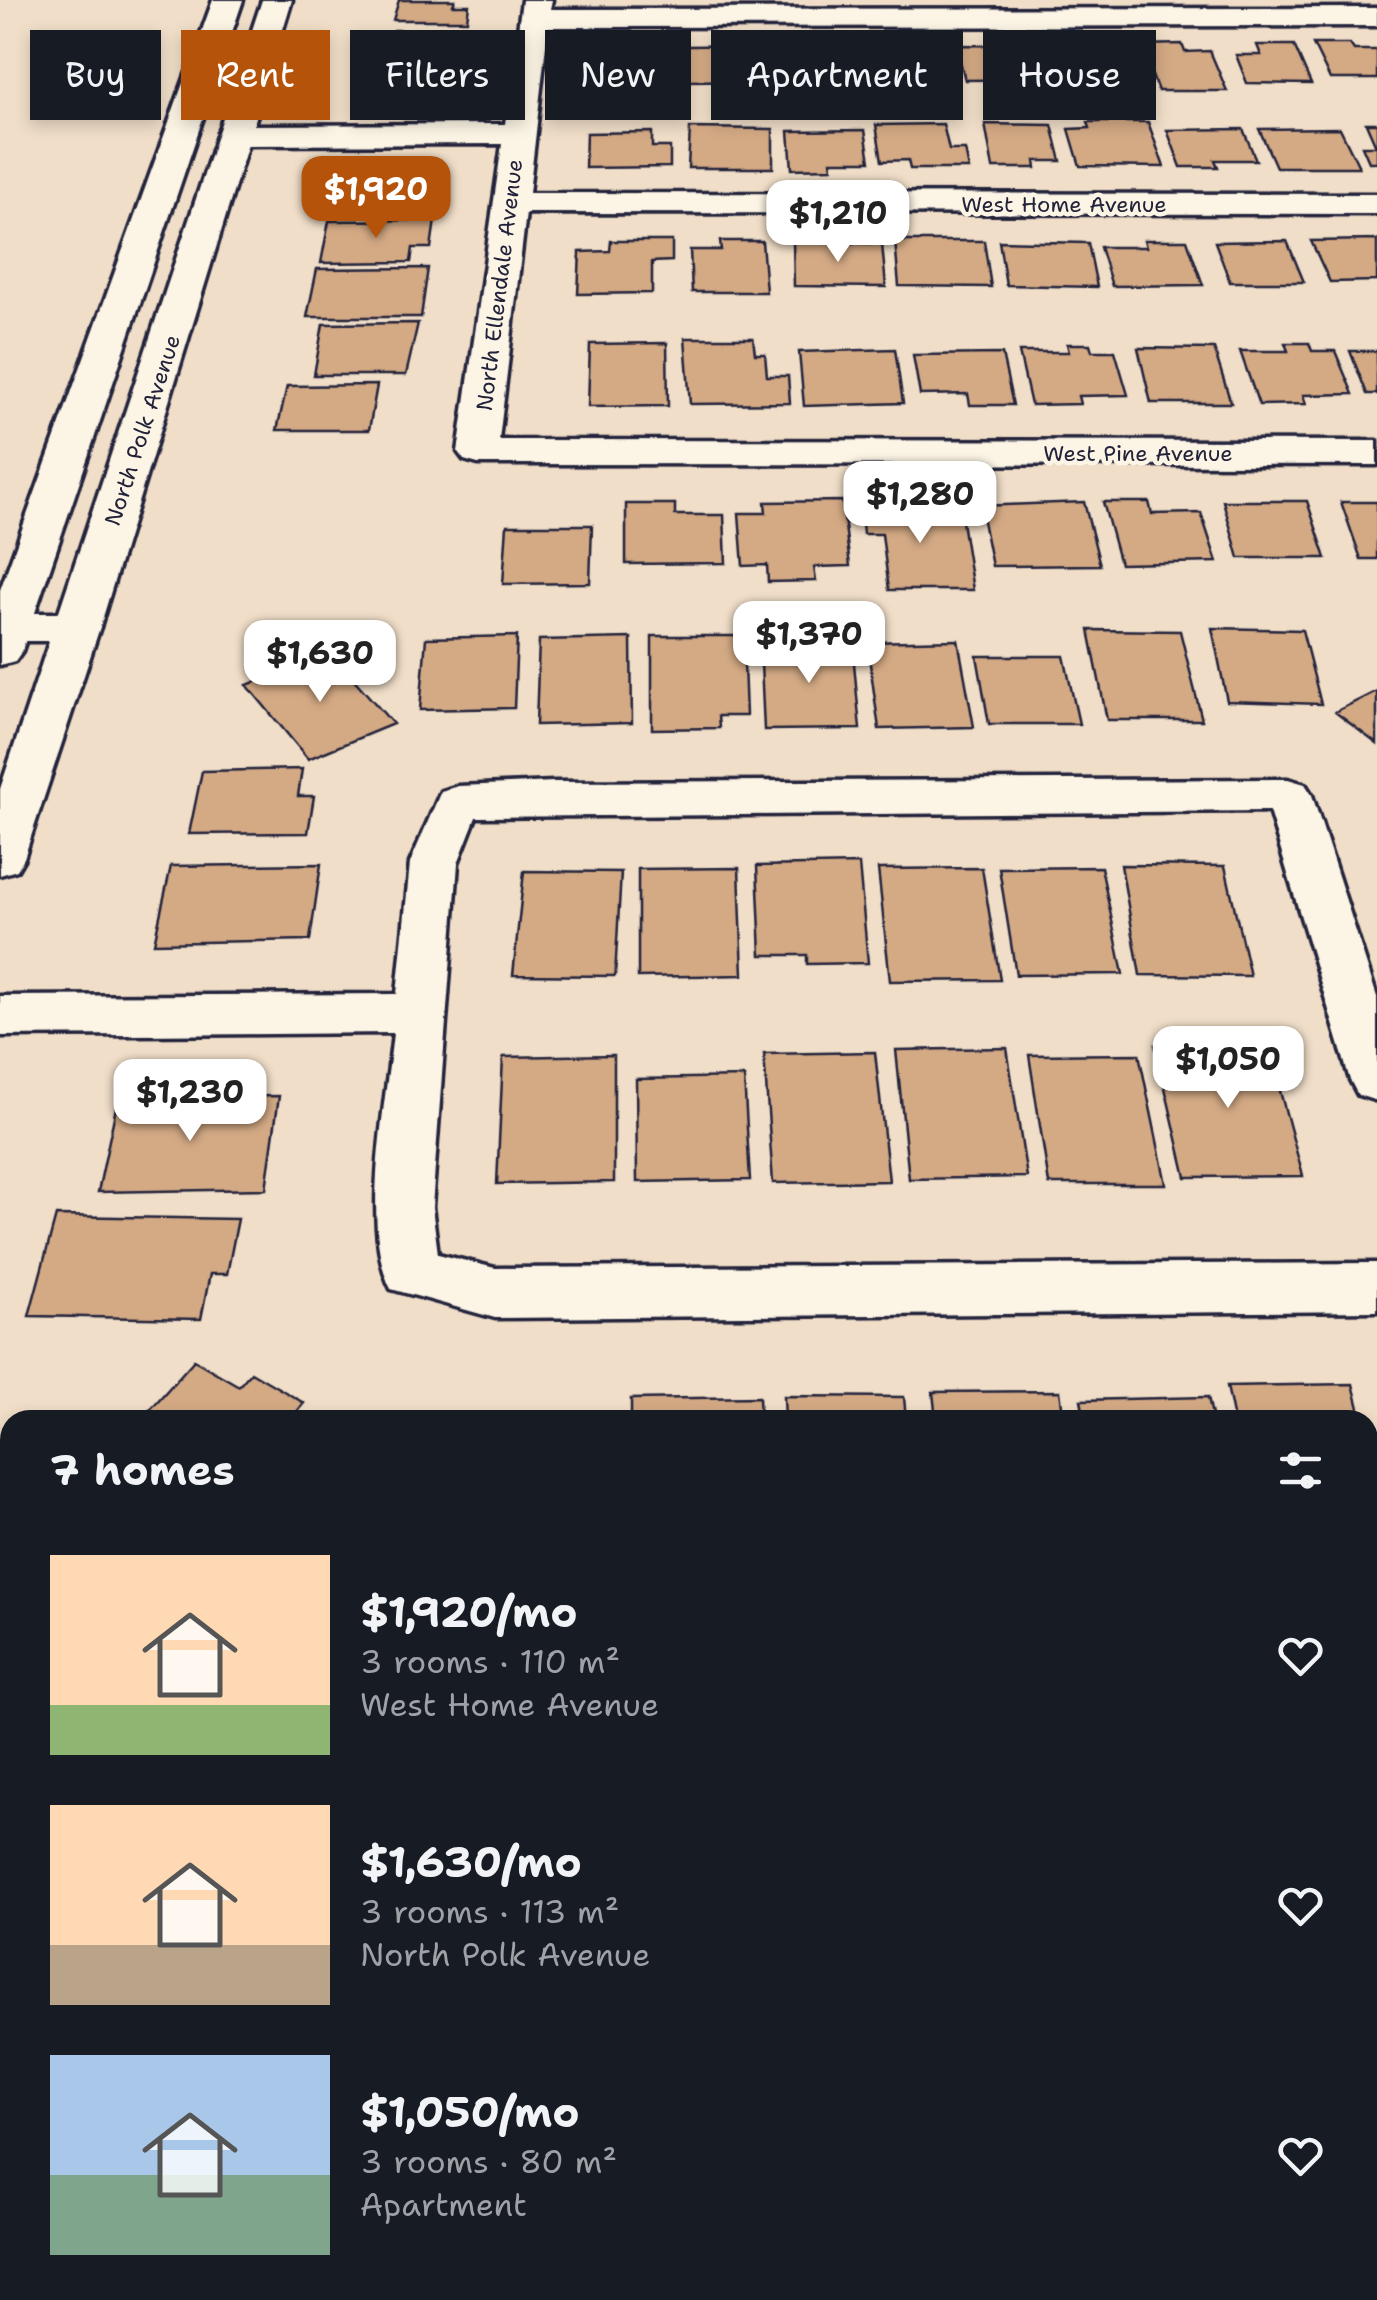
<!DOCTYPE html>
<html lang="en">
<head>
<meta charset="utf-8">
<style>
  body { margin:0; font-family:"Shantell Sans",sans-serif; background:#242831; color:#f1f3f6; height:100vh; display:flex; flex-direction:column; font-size:38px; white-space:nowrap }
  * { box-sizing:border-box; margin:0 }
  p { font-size:32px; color:#9ea1a6 }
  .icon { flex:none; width:55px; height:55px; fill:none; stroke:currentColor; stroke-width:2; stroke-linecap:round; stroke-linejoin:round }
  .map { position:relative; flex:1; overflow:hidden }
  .side { position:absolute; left:0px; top:1410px; width:1378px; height:890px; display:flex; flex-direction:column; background:#171b24; border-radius:30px 30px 0 0; box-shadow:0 5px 15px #0003 }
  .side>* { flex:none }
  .banner { position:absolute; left:30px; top:30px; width:1318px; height:90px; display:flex; gap:20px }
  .price { position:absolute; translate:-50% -85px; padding:0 22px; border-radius:20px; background:#fff; color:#222; font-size:32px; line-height:65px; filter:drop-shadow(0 2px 5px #0008) }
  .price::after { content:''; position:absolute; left:50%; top:60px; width:30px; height:22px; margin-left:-15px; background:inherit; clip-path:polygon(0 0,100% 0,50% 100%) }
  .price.active { background:#b45309; color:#fff }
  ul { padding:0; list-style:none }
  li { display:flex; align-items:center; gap:30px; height:250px; padding:0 50px }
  li span { display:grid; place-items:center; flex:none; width:280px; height:200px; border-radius:0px; color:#555 }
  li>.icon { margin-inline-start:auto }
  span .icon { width:120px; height:120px; fill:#fffc; stroke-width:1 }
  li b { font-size:42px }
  h2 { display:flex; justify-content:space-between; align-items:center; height:120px; padding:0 50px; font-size:42px }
  .chip { padding:0 35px; border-radius:0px; background:#171b24; box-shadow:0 5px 15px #0003; font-size:35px; line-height:90px }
  .chip.active { background:#b45309; color:#fff }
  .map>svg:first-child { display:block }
  .building { fill:#d4aa85; stroke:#22223b; stroke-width:2.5 }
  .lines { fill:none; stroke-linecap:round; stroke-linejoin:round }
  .street-casing { stroke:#22223b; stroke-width:7 }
  .secondary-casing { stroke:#22223b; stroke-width:7 }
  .street { fill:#fcf5e5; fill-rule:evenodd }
  .secondary { fill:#fcf5e5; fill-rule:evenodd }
  .labels { text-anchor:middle; stroke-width:9; stroke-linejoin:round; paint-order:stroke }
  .far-street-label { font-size:22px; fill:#22223b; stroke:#fcf5e5 }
</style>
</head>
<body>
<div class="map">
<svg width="1377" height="2300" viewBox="0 0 1377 2300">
  <rect width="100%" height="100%" fill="#f0dec8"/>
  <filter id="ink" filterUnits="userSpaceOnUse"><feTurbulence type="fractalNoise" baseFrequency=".01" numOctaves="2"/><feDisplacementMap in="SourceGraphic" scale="20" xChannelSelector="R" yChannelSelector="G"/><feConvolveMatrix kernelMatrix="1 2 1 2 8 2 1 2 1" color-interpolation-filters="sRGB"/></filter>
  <g filter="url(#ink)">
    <path class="building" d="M399 0H455L453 5H469L467 20H393Z
      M394 30 462 31 457 58H387Z
      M1182 44 1185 52 1210 51 1227 91H1158L1140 45Z
      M1313 44H1350L1354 50H1377V79H1330Z
      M765 45 769 80 688 81 687 46Z
      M943 45 951 80H872L867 51Z
      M956 45 1034 46 1044 79 965 80Z
      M1257 45H1294L1311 84 1247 83 1236 55H1261Z
      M619 46H655V95L591 96 593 54H619Z
      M777 46 855 51 859 80 781 81Z
      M1054 47 1117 51 1125 76H1061Z
      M380 72H459L455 89H442L438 108 372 107Z
      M1088 122H1148L1164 167 1080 166 1069 129 1090 128Z
      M1366 123H1377V162H1369L1362 146H1376Z
      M943 124 949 150H965L969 169H910L908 160 882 161 876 125Z
      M985 124 1052 125 1061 161H1035L1036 168H993Z
      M690 128 773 129V168H688Z
      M1340 128 1359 167H1276L1259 129Z
      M1243 129 1256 160H1215L1218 167H1181L1167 130Z
      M865 130 870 161H831L832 168 792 169 789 131Z
      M652 132V147H670V167L585 168 586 133Z
      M427 166 425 180H443L440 199 340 200 347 167Z
      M435 220 431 248H413L411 262 321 263 329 221Z
      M1144 240H1187L1203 285 1112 286 1100 247H1146Z
      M1377 240V281L1330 282 1311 241Z
      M611 241H672V261L652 262V293L578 294 580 252 610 251Z
      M720 241H762L766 292H692L690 250H721Z
      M793 241 882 244 886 287 794 286Z
      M895 241H984L991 287 899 286Z
      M999 241 1088 243 1097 287 1006 285Z
      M1287 241 1304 282H1230L1215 242Z
      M428 268 421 317H307L317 269Z
      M418 323 406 375H314L323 324Z
      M685 338H753L755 354H765L767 376H788L790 403 690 404Z
      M667 343 668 406 588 407 590 344Z
      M1285 343H1309L1312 351H1335L1353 394 1303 395 1306 404 1259 405 1240 351H1288Z
      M1067 344H1090L1092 351H1115L1128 395 1078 396 1080 404 1031 405 1019 352H1069Z
      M1138 348 1214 349 1231 403H1151Z
      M895 349 903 403 804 406 799 352Z
      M1350 351H1377V394H1367Z
      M1002 354 1013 405H970L968 394 920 395 913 355Z
      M377 385 369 430H277L287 386Z
      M842 501 850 566 814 567 816 581 768 582 767 565 743 566 739 513H766L765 502Z
      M1223 501H1307L1326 558H1239Z
      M927 502 930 515H961L973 590H889L882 534H863L860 503Z
      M1084 502 1100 565 992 566 980 506Z
      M1103 502H1149L1152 514 1201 513 1217 562 1120 564Z
      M1341 502H1377V559H1361Z
      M626 504H675V515H724L726 563 626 564Z
      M507 525H592L590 583 503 584Z
      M1212 628 1302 630 1321 704 1227 701Z
      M1089 630 1180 631 1202 720H1107Z
      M517 636 514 708 420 710 426 638Z
      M652 636H743L746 716H718L719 728 652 729Z
      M631 638 632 723 536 725 539 640Z
      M958 640 974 727 879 729 867 642Z
      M760 641H852L860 729 764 730Z
      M330 652 393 724 308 759 247 685Z
      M977 656H1064L1079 724H989Z
      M1377 691V744L1335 712Z
      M302 769 298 796H314L308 833 189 834 202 771Z
      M321 864 310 940 154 943 171 866Z
      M859 864 868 963 807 964V955H761L757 866Z
      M1121 865 1225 866 1250 976 1140 975Z
      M1101 867 1123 974 1016 975 999 868Z
      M739 868 743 975 638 977V869Z
      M982 868 1000 980 890 981 878 869Z
      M524 871 621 872 615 976 513 975Z
      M1267 1043 1303 1176 1186 1177 1155 1045Z
      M1007 1048 1027 1177 909 1179 896 1050Z
      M875 1052 889 1181 773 1183 764 1054Z
      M1139 1054 1166 1184H1049L1029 1055Z
      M614 1055V1182L497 1184 503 1057Z
      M744 1077 750 1180 637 1182 636 1079Z
      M279 1096 266 1189 98 1192 118 1098Z
      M56 1216 238 1219 227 1274H210L201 1319 29 1316Z
      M194 1360 239 1386 251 1372 304 1403 290 1420H141Z
      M1353 1384 1362 1420H1234L1227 1386Z
      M1060 1391 1064 1420H936L933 1392Z
      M784 1396 904 1397 906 1420H785Z
      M759 1397 760 1420H631V1399Z
      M1208 1397 1213 1420H1085L1081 1400Z
      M484 1414 612 1415V1420H483Z
      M1368 1440 1377 1477V1528H1368Z
      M1377 1718V1891H1368V1719Z
      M10 1775V1876L0 1862V1783Z
      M0 2028H10V2206H0Z
      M1368 2269H1374L1377 2300H1210L1209 2290H1368Z
      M0 2272H10V2290H73L71 2300H0Z
      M408 2290H581L580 2300H407Z
      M612 2290H780V2300H611Z
      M816 2290H979L980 2300H817Z
      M1009 2290H1180L1181 2300H1010Z"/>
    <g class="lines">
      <g class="street-casing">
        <path id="street" d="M522 0H552L550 9 1377 8V26L548 27 529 193 1377 194V214L526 213 499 440 1377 441V465L478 464 464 460 458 452 502 144 236 145 225 142 220 135 225 128 236 125 505 124Z
          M0 613H78L93 617 100 627 93 637 78 641H0Z
          M1288 779 1305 784 1312 795 1377 997V1101L1358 1095 1350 1080 1269 811 476 817 458 863 432 1207 438 1254 495 1268 1377 1263V1311L495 1318 391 1289C360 1228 386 1102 393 1033L0 1036V996L397 994 410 863 441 791 458 786 554 782Z
          M1368 2041H1377V2117H1368Z
          M240 2290H320L319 2300H239Z"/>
      </g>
      <g class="secondary-casing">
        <path id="secondary" d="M213 0H243L22 651 15 661 0 665V590Z
          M262 0H292L100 627 24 858 17 870 0 875V789Z"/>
      </g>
      <use href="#street" class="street"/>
      <use href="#secondary" class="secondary"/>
    </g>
  </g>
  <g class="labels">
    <g class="far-street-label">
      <text x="1064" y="212">West Home Avenue</text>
      <text transform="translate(499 285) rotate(-83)" y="8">North Ellendale Avenue</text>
      <text transform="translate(142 430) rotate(-72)" y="8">North Polk Avenue</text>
      <text x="1138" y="461">West Pine Avenue</text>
    </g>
  </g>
</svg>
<b class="price active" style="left:376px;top:241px">$1,920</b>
<b class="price" style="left:838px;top:265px">$1,210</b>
<b class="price" style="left:920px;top:546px">$1,280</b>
<b class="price" style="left:809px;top:686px">$1,370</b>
<b class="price" style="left:320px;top:705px">$1,630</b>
<b class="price" style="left:1228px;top:1111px">$1,050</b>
<b class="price" style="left:190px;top:1144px">$1,230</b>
<div class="banner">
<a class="chip">Buy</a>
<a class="chip active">Rent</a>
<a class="chip">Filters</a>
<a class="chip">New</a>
<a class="chip">Apartment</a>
<a class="chip">House</a>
</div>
<section class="side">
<h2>7 homes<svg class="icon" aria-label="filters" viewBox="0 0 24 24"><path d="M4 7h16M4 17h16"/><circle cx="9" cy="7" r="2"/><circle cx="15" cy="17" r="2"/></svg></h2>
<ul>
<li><span style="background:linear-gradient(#ffd9b3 75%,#8fb573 0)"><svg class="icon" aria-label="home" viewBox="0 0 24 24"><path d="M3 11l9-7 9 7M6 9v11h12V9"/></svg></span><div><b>$1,920/mo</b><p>3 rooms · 110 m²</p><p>West Home Avenue</p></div><svg class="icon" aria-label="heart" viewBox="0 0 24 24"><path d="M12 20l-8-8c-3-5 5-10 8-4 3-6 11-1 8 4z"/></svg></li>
<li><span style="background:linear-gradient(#ffd9b3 70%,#b9a48a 0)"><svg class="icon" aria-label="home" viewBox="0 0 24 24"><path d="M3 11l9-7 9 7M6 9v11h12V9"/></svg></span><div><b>$1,630/mo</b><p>3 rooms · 113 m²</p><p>North Polk Avenue</p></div><svg class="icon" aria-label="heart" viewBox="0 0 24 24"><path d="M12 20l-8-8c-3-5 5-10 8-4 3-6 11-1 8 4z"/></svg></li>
<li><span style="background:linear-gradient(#a9c7e8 60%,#7fa58c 0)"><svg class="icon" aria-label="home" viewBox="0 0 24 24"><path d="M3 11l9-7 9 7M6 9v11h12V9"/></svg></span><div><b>$1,050/mo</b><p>3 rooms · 80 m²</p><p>Apartment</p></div><svg class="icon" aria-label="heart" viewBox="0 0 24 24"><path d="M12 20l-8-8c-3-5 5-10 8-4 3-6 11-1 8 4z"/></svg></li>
</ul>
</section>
</div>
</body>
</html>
